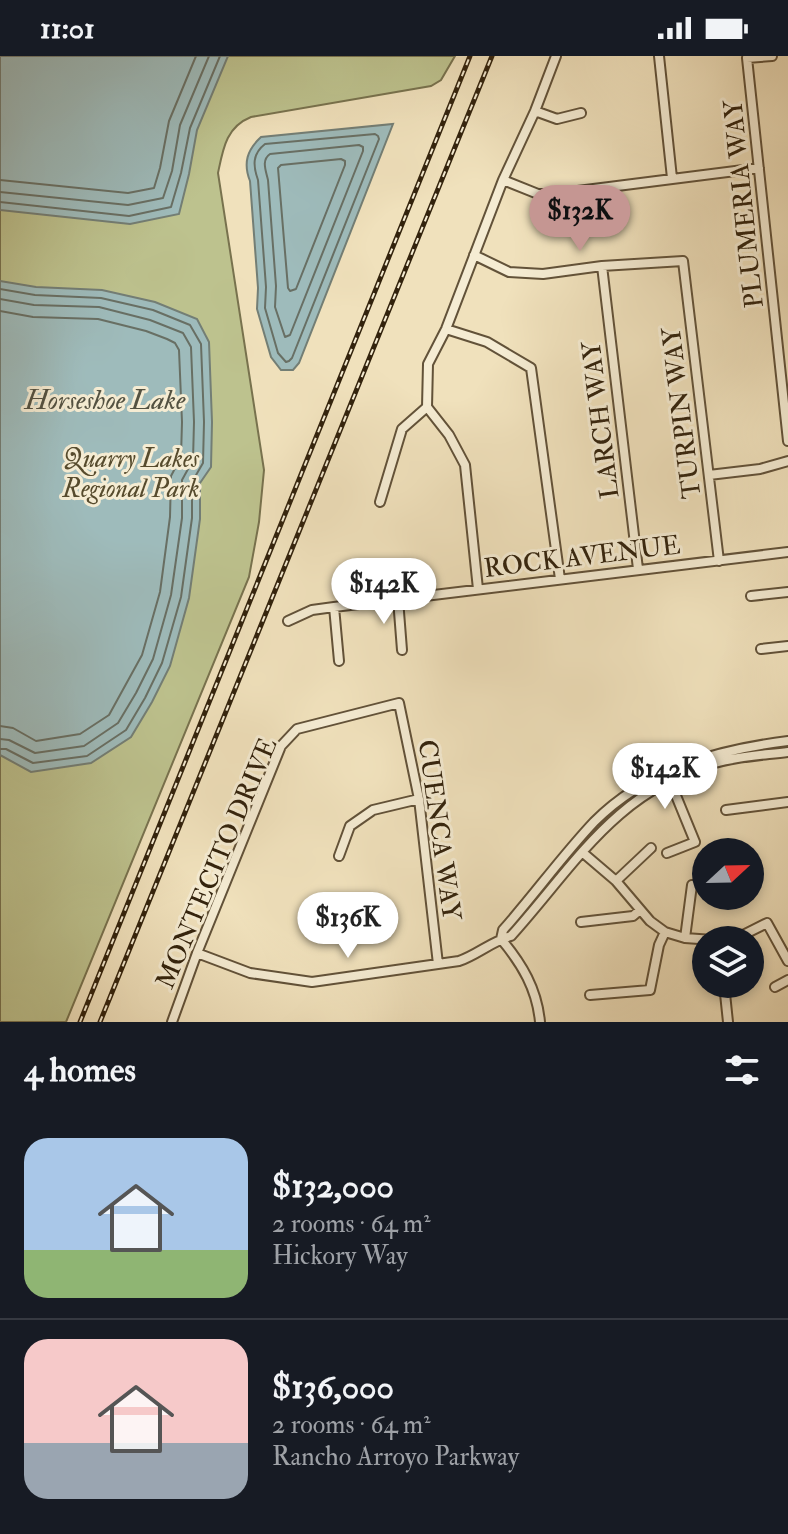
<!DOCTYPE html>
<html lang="en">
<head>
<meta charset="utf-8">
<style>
  body { margin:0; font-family:"IM FELL Double Pica",serif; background:#242831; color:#f1f3f6; height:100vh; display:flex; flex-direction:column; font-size:30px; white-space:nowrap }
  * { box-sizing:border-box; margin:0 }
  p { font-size:26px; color:#9ea1a6 }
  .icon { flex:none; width:44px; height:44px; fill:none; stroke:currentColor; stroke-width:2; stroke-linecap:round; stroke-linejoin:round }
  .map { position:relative; height:966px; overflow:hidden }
  .side { display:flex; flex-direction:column; background:#171b24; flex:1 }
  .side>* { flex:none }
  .needle { width:52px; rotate:68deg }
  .tools { position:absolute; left:692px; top:782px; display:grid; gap:16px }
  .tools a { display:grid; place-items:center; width:72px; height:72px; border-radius:50%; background:#171b24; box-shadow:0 4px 12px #0003; font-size:40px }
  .price { position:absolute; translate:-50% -68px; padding:0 18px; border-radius:28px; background:#fff; color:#222; font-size:26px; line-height:52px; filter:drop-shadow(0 2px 4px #0008) }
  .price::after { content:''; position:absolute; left:50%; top:48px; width:24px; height:18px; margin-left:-12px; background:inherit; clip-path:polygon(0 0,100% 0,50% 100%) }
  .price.current { background:#c59692; color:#111 }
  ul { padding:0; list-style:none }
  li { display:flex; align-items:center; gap:24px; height:200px; padding:0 24px }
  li+li { border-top:2px solid #363941 }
  li span { display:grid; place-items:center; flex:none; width:224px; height:160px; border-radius:24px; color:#555 }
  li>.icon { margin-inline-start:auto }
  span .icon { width:96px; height:96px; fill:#fffc; stroke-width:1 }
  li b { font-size:34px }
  h2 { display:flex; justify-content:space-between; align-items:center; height:96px; padding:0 24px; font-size:34px }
  .status { display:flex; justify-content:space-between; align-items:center; height:56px; padding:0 40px; background:#171b24; direction:ltr }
  .status svg { height:22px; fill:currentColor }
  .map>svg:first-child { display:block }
  .green { fill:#bdc28e; stroke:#78724e; stroke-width:2 }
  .water { fill:#9ebbbb; stroke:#737e75; stroke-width:2 }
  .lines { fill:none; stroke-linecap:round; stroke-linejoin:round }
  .shore { stroke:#686f64; stroke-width:2 }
  .street-casing { stroke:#625239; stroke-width:12 }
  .street { stroke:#f5ecd3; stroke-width:8 }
  .rail-casing { stroke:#33230d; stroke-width:5 }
  .rail { stroke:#f5ecd3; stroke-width:2; stroke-dasharray:6; stroke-linecap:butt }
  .labels { text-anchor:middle; stroke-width:6; stroke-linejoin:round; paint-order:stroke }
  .street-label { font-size:26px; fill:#33230d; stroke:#f5ecd3 }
  .park-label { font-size:26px; font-style:italic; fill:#564b2d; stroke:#f5ecd3 }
  .water-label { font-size:28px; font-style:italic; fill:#535141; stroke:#f5ecd3 }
</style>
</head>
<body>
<div class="status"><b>11:01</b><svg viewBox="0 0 49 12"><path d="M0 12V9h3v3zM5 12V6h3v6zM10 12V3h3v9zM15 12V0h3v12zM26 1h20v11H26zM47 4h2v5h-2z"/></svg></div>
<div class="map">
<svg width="788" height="966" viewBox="0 0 788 966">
  <rect width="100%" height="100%" fill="#f0e1bc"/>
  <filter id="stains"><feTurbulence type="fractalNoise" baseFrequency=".0025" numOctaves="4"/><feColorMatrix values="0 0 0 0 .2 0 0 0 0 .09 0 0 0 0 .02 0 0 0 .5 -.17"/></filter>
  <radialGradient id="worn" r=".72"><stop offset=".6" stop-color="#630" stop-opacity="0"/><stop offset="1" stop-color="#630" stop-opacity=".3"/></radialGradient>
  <path class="green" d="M0 0H455L441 24 431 30 251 61C226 71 223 93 218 117L264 414 259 466 249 521 66 966H0Z"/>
  <path class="water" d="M0 0H228L197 74 189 118 179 158 130 168 0 154Z
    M393 68 299 307 293 314H281L271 301 257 253 258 232 250 125C243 107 247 94 261 81Z
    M0 225 36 231 102 234 155 246 197 263 209 286 212 366 211 411 200 427V463L189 542 170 610 152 646 131 681 91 707 31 716 0 699Z"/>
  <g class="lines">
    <path class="shore" d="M375 78 378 80 379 83 292 302 289 305 286 306 278 297 265 252 266 231 258 124C253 110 252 98 265 88Z
      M359 89 363 91V95L290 279 285 281 275 251 276 230 268 124C266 115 261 104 270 98Z
      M341 103 345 105V109L296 233 290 235 288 232 278 112 281 109Z
      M0 124 128 137 154 132 160 112 169 65 196 0
      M0 136 128 149 163 142 172 115 180 69 209 0
      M0 146 129 160 171 151 181 117 190 72 220 0
      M0 233 35 239 101 242 153 254 190 269 201 288 204 366 203 407 192 426V462L181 541 162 607 145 642 126 674 87 700 33 707 6 693H0
      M0 243 34 249 99 251 150 264 183 277 191 291 194 366 193 404 182 424V462L171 539 153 603 136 637 118 667 84 690 35 697 9 684 0 683
      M0 255 33 261 98 263 146 275 167 283 175 287 179 294 182 366 181 401 171 420 170 461 160 536 142 599 109 659 80 678 36 685 13 672 0 670"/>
    <g class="street-casing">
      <path id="street" d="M659 0 672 122
        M772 0 747 2 788 385
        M535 55 557 63 581 57
        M503 124 538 138H554L759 112
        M474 199 509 216 543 218 602 210 683 205 719 505
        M602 210 638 513
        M446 273 487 286 531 312 560 523
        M709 419 760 413 788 405
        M380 446 402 373 427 351
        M478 533 465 409 449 379 427 351 428 308 446 273 503 124 535 55 556 0
        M751 540 788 536
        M398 543 402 594
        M334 551 339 605
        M288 565 312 554 334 551 788 496
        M761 593 788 590
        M726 754 788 746
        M582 796 616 825 650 865 665 876 685 882 713 884
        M667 797 695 786 668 720
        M339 800 350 770 373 754 419 743
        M616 825 651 792
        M581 866 633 860 640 854
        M685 882 692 829
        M501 883 503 874C534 839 562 800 594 766 647 713 716 694 788 685
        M501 883C522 908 537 933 540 966
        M733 884 767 867 788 905
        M197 897 250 917 312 926 459 905C477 899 492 885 511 880 575 809 615 735 715 707 738 700 764 699 788 696
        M724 928 728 966
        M775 931 788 924
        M590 939 650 934 659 889 665 876
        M172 966 197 897 281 690 297 673 399 647 419 743 438 908"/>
    </g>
    <use href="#street" class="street"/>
    <g class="rail-casing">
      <path id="rail" d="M80 966 470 0
        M100 966 492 0"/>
    </g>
    <use href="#rail" class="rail"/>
  </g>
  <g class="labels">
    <g class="street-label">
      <text transform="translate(743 148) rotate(-96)" y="9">PLUMERIA WAY</text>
      <text transform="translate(681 357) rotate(-97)" y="9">TURPIN WAY</text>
      <text transform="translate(600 364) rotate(-97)" y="9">LARCH WAY</text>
      <text transform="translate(582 500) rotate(-7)" y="9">ROCK AVENUE</text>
      <text transform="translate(440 774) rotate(82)" y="9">CUENCA WAY</text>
      <text transform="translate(216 807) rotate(-67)" y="9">MONTECITO DRIVE</text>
    </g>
    <g class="park-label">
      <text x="131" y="411">Quarry Lakes<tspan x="131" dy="30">Regional Park</tspan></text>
    </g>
    <g class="water-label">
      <text x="105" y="353">Horseshoe Lake</text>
    </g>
  </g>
  <rect width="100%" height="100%" filter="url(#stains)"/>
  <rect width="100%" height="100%" fill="url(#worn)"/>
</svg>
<div class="tools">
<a><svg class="needle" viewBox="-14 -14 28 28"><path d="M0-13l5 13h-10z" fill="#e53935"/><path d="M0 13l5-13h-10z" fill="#9ea1a6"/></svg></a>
<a><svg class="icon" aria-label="layers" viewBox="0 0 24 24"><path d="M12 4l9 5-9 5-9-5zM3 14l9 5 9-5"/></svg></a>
</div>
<b class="price current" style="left:580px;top:197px">$132K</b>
<b class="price" style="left:384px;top:570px">$142K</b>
<b class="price" style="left:665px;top:755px">$142K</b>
<b class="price" style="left:348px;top:904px">$136K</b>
</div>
<section class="side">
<h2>4 homes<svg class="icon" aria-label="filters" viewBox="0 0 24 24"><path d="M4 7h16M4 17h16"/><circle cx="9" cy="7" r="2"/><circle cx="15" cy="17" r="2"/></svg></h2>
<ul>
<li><span style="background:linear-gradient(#a9c7e8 70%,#8fb573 0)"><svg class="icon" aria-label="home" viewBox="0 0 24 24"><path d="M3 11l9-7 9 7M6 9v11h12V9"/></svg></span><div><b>$132,000</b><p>2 rooms · 64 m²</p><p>Hickory Way</p></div></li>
<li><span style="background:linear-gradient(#f6c9c9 65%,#9aa5b1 0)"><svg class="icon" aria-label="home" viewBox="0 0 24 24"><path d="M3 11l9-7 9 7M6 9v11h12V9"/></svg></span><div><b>$136,000</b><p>2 rooms · 64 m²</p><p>Rancho Arroyo Parkway</p></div></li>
</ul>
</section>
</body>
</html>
